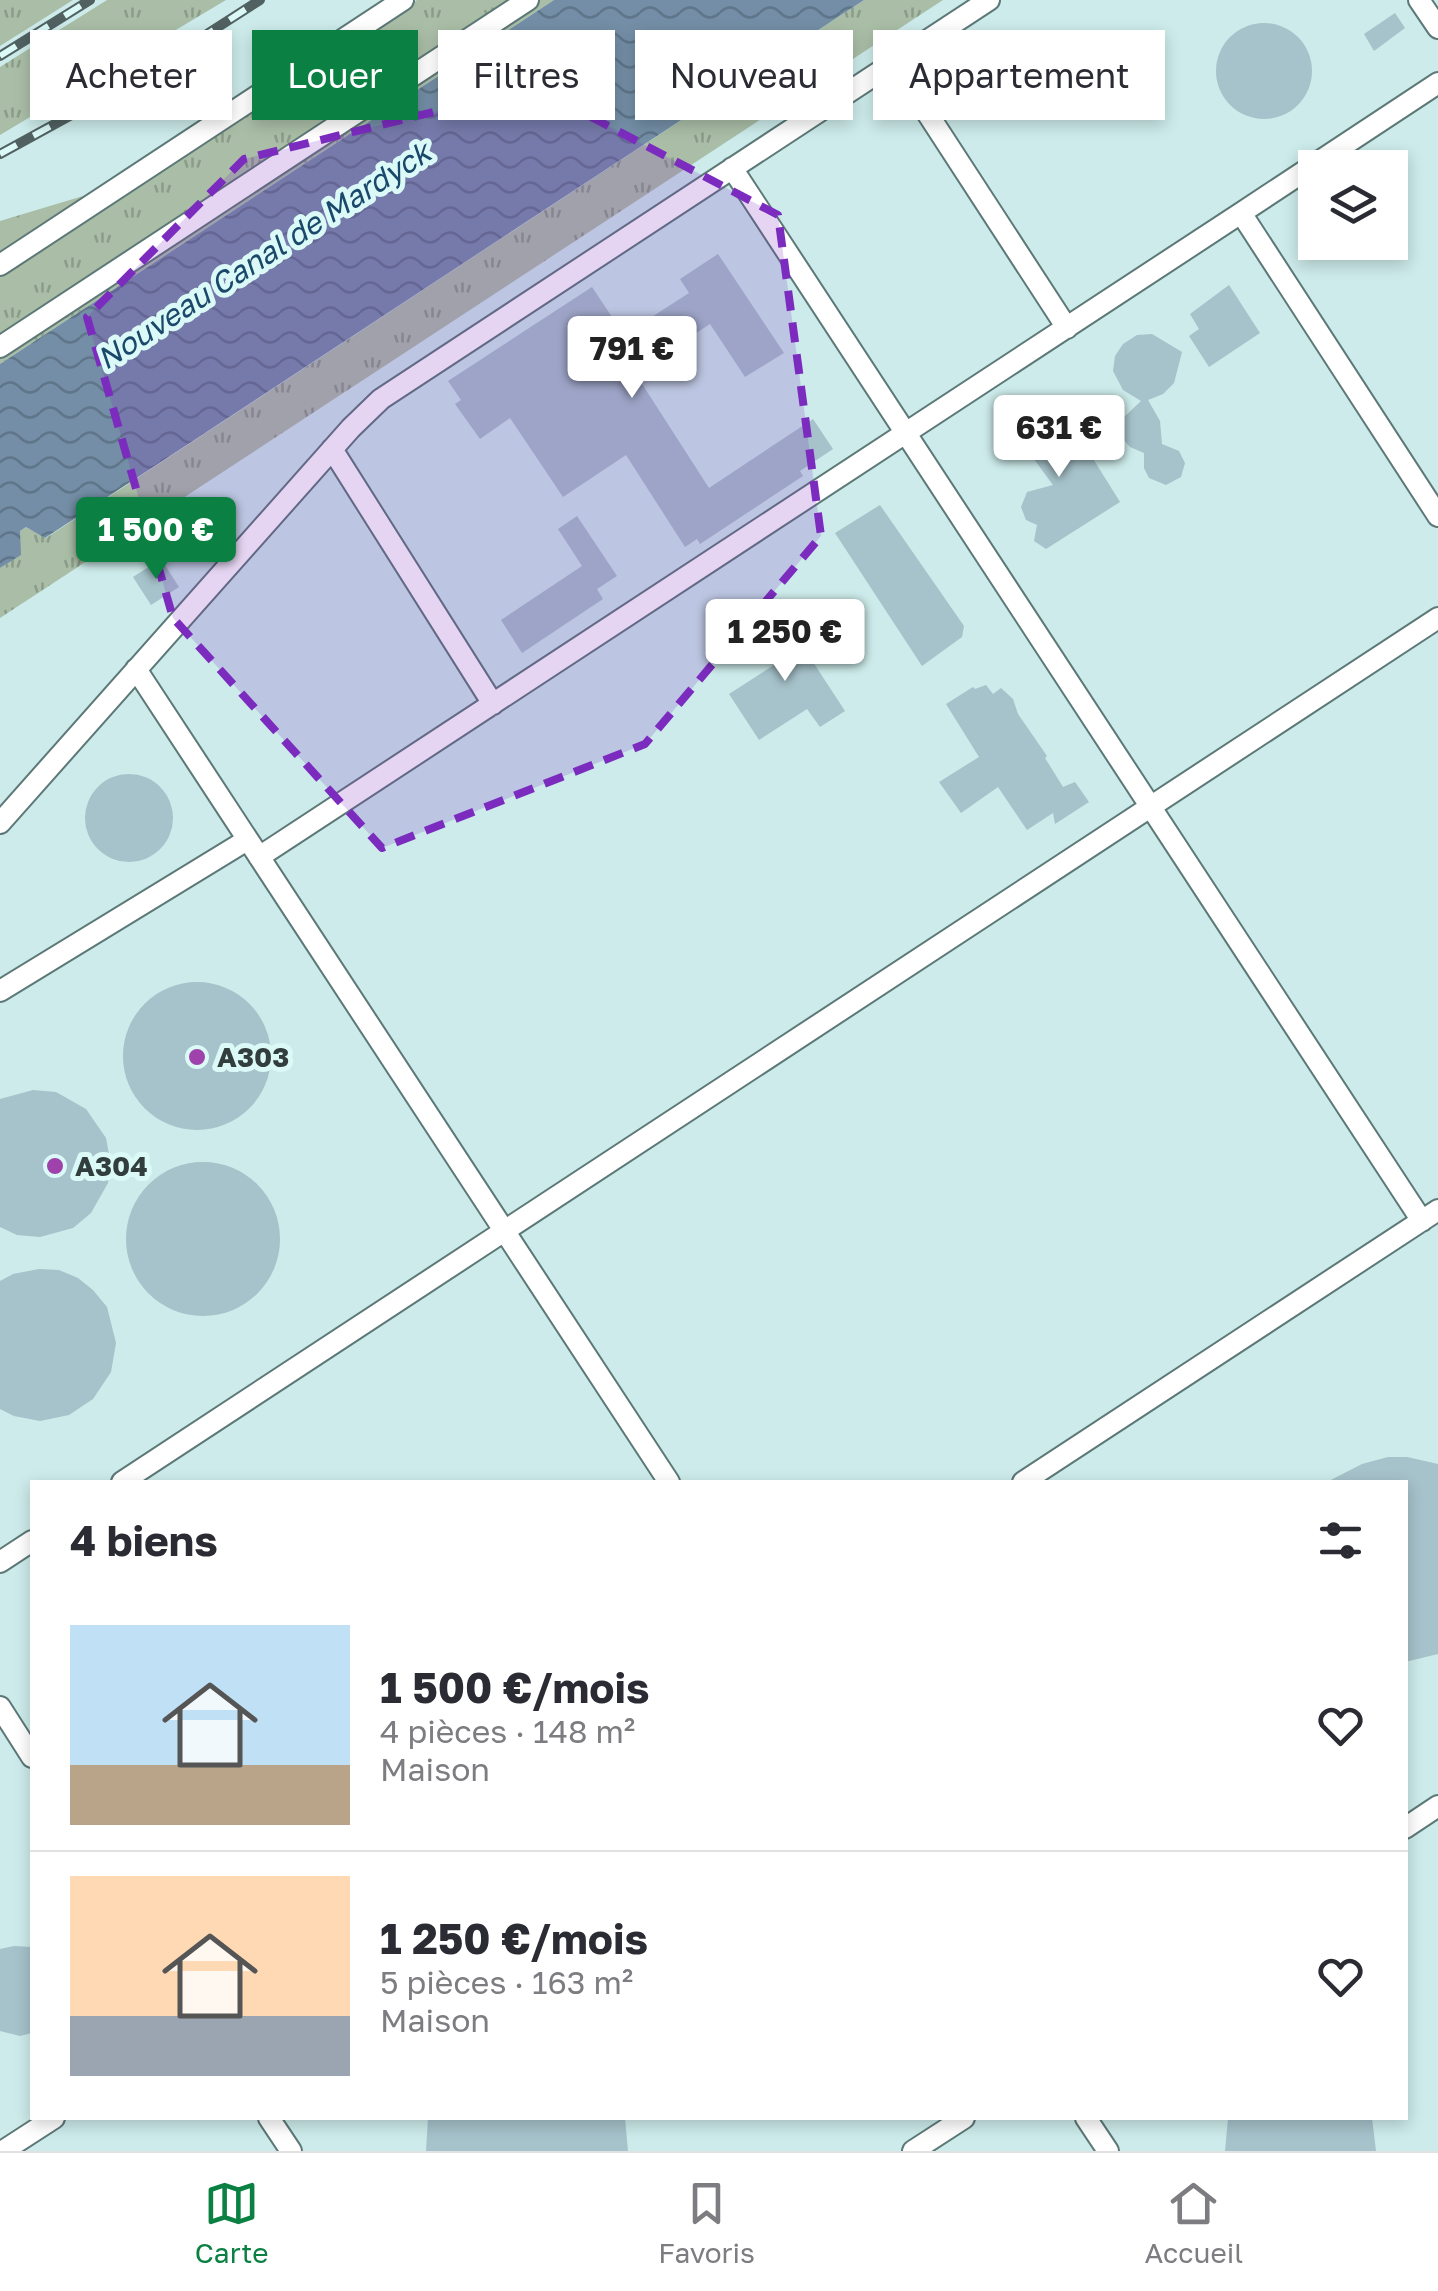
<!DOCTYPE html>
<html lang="fr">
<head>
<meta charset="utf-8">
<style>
  body { margin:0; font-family:"Golos Text",sans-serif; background:#f7f7f7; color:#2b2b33; height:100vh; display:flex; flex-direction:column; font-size:38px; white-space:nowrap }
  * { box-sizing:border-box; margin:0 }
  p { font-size:32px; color:#7c7c81 }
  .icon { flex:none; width:55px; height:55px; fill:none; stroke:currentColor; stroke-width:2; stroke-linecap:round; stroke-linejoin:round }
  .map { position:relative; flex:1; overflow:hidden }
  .details { position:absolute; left:30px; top:1480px; width:1378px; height:640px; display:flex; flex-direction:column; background:#fff; border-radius:0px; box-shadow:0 5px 15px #0003 }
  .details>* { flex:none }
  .banner { position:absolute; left:30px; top:30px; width:1380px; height:90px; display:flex; gap:20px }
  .fabs { position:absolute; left:1298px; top:150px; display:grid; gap:20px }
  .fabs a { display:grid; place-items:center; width:110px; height:110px; border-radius:0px; background:#fff; box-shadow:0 5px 15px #0003; font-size:50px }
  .price { position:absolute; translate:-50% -85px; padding:0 22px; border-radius:10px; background:#fff; color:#222; font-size:32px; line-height:65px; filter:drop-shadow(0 2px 5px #0008) }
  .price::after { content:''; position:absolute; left:50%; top:60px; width:30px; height:22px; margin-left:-15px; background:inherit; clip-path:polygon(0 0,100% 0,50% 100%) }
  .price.current { background:#0b8043; color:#fff }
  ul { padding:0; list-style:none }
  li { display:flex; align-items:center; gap:30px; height:250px; padding:0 40px }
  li+li { border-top:2px solid #e1e1e2 }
  li span { display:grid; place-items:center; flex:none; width:280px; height:200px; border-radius:0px; color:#555 }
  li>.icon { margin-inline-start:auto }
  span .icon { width:120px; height:120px; fill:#fffc; stroke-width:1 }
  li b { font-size:42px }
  h2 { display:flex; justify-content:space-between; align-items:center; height:120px; padding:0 40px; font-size:42px }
  .tag { padding:0 35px; border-radius:0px; background:#fff; box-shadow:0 5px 15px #0003; font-size:35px; line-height:90px }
  .tag.current { background:#0b8043; color:#fff }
  .tabs { display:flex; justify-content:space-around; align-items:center; height:140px; border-top:2px solid #e1e1e2; background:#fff; font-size:28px; color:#7c7c81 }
  .tabs a { display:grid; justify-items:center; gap:5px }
  .tabs .current { color:#0b8043 }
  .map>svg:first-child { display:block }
  .grass { fill:url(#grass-tufts) }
  .water { fill:url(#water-waves) }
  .building { fill:#a6c2ca }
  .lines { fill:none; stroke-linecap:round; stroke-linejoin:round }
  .minor-casing { stroke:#5c7877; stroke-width:24 }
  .minor { stroke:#fff; stroke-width:20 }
  .rail-casing { stroke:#516161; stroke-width:10 }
  .rail { stroke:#daf9f7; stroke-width:6; stroke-dasharray:19; stroke-linecap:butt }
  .marked { fill:#7b2cbf; fill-opacity:0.2; stroke:#7b2cbf; stroke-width:8; stroke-dasharray:20 12; stroke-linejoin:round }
  .poi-dot { fill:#9f42ac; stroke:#daf9f7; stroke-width:4 }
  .labels { text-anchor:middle; stroke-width:10; stroke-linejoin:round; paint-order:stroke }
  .poi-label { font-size:28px; font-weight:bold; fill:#323e3e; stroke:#daf9f7; text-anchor:start }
  .water-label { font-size:30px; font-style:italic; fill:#1a486a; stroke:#daf9f7 }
</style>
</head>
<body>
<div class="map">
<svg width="1438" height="2151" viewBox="0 0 1438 2151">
  <defs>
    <pattern id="grass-tufts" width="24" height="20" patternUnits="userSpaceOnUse" patternTransform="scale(2.5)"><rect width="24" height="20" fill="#aabea7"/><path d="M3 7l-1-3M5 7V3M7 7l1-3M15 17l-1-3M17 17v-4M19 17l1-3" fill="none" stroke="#8b9c89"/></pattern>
    <pattern id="water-waves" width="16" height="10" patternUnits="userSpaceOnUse" patternTransform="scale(2.5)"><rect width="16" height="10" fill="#738ea6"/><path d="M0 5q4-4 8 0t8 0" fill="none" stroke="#5f7589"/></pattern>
  </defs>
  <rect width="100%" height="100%" fill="#ccebea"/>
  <path class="grass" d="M0 0H73L0 46Z
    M107 0H226L0 135V67Z
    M417 0H554L0 364V221L83 196 119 194Z
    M864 0H943L0 618V568L20 555V531L26 527 46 538Z"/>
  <path class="water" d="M554 0H864L45 538 26 527 20 531 21 555 0 568V364Z"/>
  <path class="building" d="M1395 13 1405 28 1374 51 1364 34Z
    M1216 71a48 48 0 1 1 96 0a48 48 0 1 1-96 0Z
    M963 35 990 73 968 89 941 51Z
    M718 254 784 353 745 377 710 324 635 373 709 488 813 419 833 449 800 471 803 476 700 544 697 539 685 547 626 455 563 497 510 418 480 439 455 404 461 400 448 381 592 287 624 335 689 293 680 279Z
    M1229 285 1260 333 1209 367 1189 336 1199 329 1190 314Z
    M1152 334 1182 352 1174 383 1163 394 1148 400 1160 421 1162 444 1179 451 1185 463 1181 477 1166 485 1149 478 1144 468V453L1130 447 1122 438V419L1141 401 1123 390 1113 371 1115 356 1123 344 1137 335Z
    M1055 399 1066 414 1046 428 1068 462 1087 449 1120 502 1046 549 1034 541 1037 525 1026 520 1021 507 1027 492 1053 485 1028 451 1020 457 1004 432Z
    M880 505 964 626 962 637 922 666 835 533Z
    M577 516 617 576 597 589 603 599 522 653 501 620 582 566 558 529Z
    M161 559 179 587 151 605 133 577Z
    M779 610 845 711 820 727 807 709 759 740 729 694 777 663 753 627Z
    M986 685 993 694 1001 688 1013 699 1018 714 1047 756 1045 758 1063 787 1075 782 1089 802 1055 824 1053 813 1027 830 998 787 961 813 939 782 979 757 946 704 973 687 975 689Z
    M85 818a44 44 0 1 1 88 0a44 44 0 1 1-88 0Z
    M123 1056a74 74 0 1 1 148 0a74 74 0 1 1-148 0Z
    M33 1090 56 1092 86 1109 106 1138 110 1160 108 1183 91 1213 73 1228 40 1237 17 1235 0 1227V1099Z
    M126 1239a77 77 0 1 1 154 0a77 77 0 1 1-154 0Z
    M39 1269 59 1270 78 1278 93 1290 107 1307 116 1343 111 1372 93 1399 69 1415 40 1421 14 1416 0 1409V1281L13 1274Z
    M1388 1457H1407L1438 1464V1654L1405 1662V1482H1327L1362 1464Z
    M14 1946 32 1947V2033L20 2036 0 2031V1949Z
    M428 2118H625L628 2151H426Z
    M1228 2118H1372L1376 2151H1225Z"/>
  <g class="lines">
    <g class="minor-casing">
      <path id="minor" d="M1419 0 1438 28
        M894 62 1067 328
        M1438 83 1241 213 1438 516
        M732 168 1422 1221
        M0 265 403 0
        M0 347 528 0
        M332 449 493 704
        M136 669 669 1482
        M0 823 351 428 381 399 989 0
        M259 857 1241 213
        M0 991 247 840
        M122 1482 1438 618
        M1023 1482 1438 1210
        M0 1562 32 1541
        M0 1707 32 1757
        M1405 1828 1438 1806
        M269 2118 291 2151
        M1086 2118 1108 2151
        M3 2151 54 2118
        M913 2151 964 2118"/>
    </g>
    <use href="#minor" class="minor"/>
    <g class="rail-casing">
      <path id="rail" d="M0 56 90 0
        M0 154 137 79 260 0"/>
    </g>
    <use href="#rail" class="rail"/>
  </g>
  <path class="marked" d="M534 87 778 215 821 536 645 744 382 848 173 618 87 317 244 159Z"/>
  <g class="poi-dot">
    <circle cx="197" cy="1057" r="10"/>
    <circle cx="55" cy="1166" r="10"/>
  </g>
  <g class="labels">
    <g class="poi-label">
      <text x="217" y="1067">A303</text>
      <text x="75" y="1176">A304</text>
    </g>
    <g class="water-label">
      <text transform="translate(264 256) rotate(-33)" y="10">Nouveau Canal de Mardyck</text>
    </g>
  </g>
</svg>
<div class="fabs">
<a><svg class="icon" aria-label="layers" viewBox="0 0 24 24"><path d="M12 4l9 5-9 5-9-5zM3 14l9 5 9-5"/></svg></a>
</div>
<b class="price" style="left:632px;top:401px">791 €</b>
<b class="price" style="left:1059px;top:480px">631 €</b>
<b class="price current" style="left:156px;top:582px">1 500 €</b>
<b class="price" style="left:785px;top:684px">1 250 €</b>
<div class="banner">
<a class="tag">Acheter</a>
<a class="tag current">Louer</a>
<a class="tag">Filtres</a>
<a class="tag">Nouveau</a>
<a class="tag">Appartement</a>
</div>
<section class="details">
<h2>4 biens<svg class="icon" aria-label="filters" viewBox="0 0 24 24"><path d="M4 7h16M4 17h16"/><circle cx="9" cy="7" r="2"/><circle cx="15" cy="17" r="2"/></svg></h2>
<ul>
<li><span style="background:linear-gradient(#bfe0f5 70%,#b9a48a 0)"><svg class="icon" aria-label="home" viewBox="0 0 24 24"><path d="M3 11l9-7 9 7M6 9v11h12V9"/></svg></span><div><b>1 500 €/mois</b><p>4 pièces · 148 m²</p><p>Maison</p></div><svg class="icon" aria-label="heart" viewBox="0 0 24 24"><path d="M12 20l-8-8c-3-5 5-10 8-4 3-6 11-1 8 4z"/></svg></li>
<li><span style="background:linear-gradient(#ffd9b3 70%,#9aa5b1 0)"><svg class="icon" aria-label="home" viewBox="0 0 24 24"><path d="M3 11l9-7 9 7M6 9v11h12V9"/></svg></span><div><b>1 250 €/mois</b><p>5 pièces · 163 m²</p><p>Maison</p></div><svg class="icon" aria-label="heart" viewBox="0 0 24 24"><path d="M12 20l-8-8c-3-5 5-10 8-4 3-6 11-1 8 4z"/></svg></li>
</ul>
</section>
</div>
<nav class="tabs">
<a class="current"><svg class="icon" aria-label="map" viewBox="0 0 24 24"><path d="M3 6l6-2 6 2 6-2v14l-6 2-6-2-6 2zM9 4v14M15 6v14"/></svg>Carte</a>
<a><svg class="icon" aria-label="saved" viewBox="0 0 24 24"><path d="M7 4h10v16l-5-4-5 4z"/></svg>Favoris</a>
<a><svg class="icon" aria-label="home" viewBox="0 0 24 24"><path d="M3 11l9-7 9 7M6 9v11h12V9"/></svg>Accueil</a>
</nav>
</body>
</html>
